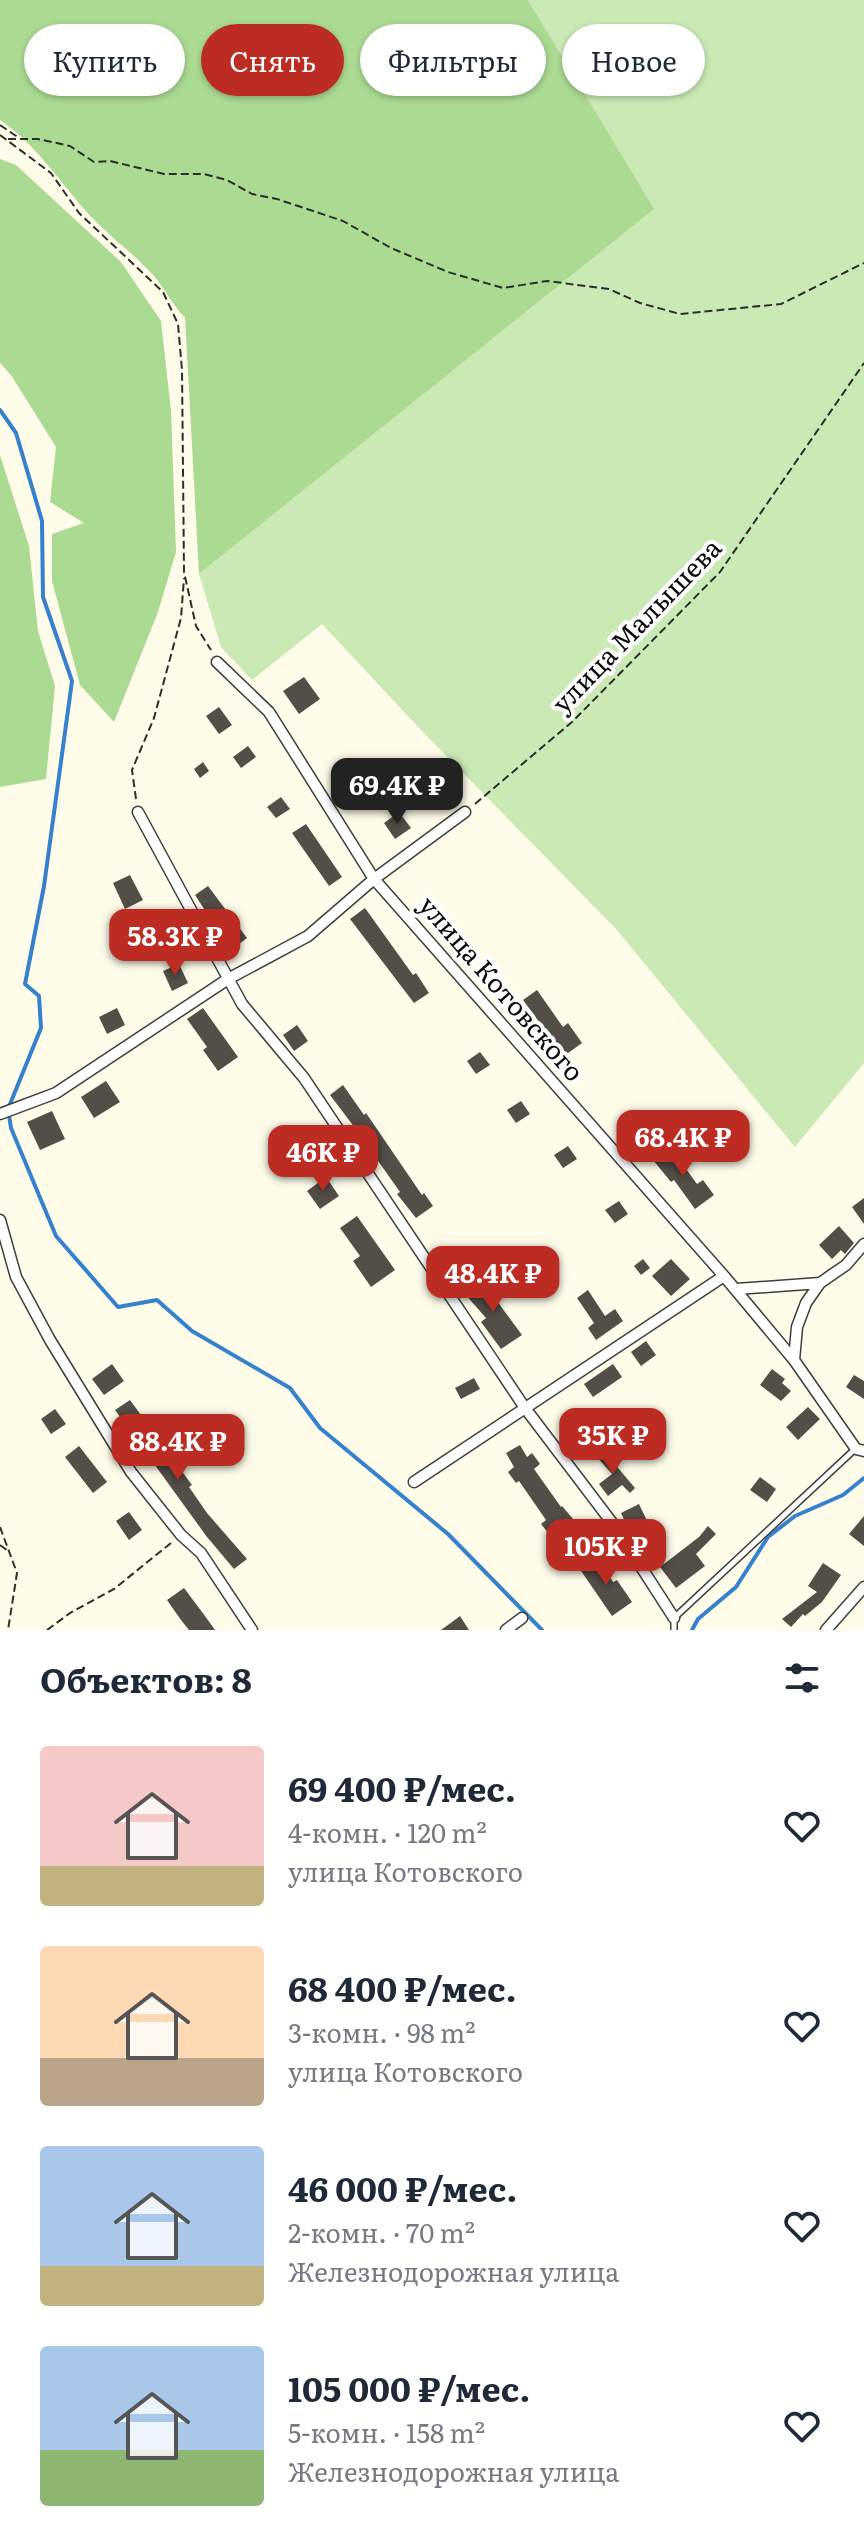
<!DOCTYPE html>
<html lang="ru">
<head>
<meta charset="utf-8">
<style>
  body { margin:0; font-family:Literata,serif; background:#f6f6f7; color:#1f2937; height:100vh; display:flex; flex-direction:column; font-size:30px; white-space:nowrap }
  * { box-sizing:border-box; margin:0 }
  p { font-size:26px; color:#747a83 }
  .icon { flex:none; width:44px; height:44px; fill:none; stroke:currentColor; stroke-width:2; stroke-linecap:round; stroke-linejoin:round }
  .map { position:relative; height:1630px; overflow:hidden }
  .sheet { display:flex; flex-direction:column; background:#fff; flex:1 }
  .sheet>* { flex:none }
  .guide { position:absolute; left:24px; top:24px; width:816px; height:72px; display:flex; gap:16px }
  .price { position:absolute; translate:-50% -68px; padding:0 18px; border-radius:16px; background:#bc2c23; color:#fff; font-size:26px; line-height:52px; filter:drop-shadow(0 2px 4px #0008) }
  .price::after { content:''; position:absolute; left:50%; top:48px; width:24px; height:18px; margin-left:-12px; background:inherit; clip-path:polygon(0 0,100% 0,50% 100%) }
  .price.selected { background:#222; color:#fff }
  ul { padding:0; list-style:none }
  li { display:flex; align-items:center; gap:24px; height:200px; padding:0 40px }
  li span { display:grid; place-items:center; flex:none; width:224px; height:160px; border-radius:8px; color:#555 }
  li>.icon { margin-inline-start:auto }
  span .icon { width:96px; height:96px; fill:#fffc; stroke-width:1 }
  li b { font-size:34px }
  h2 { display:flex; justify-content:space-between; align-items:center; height:96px; padding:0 40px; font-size:34px }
  .chip { padding:0 28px; border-radius:36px; background:#fff; box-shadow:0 2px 6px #0004; font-size:28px; line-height:72px }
  .chip.selected { background:#bc2c23; color:#fff }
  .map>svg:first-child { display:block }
  .green { fill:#cae9b4 }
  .forest { fill:#abda93 }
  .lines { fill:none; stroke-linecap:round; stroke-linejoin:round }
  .stream { stroke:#3581ce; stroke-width:4 }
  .building { fill:#544e48 }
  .service-casing { stroke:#3e3e3e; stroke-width:8 }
  .minor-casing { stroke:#3e3e3e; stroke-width:13 }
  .path { stroke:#2d2d2d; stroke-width:2; stroke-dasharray:8 4; stroke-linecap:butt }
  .service { stroke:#fff; stroke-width:5 }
  .minor { stroke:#fff; stroke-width:10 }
  .labels { text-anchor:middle; stroke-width:8; stroke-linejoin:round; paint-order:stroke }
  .street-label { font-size:26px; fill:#0b0b0b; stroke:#fff }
</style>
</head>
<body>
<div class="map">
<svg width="864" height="1630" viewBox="0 0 864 1630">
  <rect width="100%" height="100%" fill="#fffdea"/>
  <path class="green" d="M528 0H864V1063L795 1147 617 930 421 730 322 624 252 680 221 647 199 574 653 209Z"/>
  <path class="forest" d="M0 0H528L654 209 199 574 185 317C177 312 162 284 152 274 131 251 105 233 85 210 58 179 35 144 0 120Z
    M0 159 16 165 121 262 161 321 171 411 176 552 158 612 114 722 80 685 52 581V534L84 523 50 502 56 447 11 375 0 363Z
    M0 455 29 546 38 631 55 686 46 779 0 787Z"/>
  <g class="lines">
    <path class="stream" d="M0 410 16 433 42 521 43 597 72 681 44 886 25 984 39 996 41 1028 8 1109 11 1128 56 1236 118 1307 157 1300 192 1331 290 1388 320 1428 448 1534 542 1630
      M692 1630 698 1619 736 1587 768 1537 795 1516 843 1495 864 1478"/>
  </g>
  <path class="building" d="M304 677 320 699 299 714 283 691Z
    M219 707 232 725 219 734 206 716Z
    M248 746 256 757 241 768 233 757Z
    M203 762 209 771 200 778 194 769Z
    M369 777 378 790 364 799 355 787Z
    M281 797 290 809 276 818 267 807Z
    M399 812 411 828 395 839 384 823Z
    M306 824 342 877 329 886 292 833Z
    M130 875 143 900 125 909 113 883Z
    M208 886 247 938 231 950 195 895Z
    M365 908 413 975 416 973 429 993 414 1003 350 919Z
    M140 933 144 942 131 948 127 939Z
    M162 936 168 948 155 954 149 943Z
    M179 964 188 983 172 991 163 971Z
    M537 990 563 1027 568 1023 582 1043 564 1056 523 1000Z
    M117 1008 125 1025 107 1034 99 1017Z
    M203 1008 238 1057 218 1071 203 1050 207 1047 187 1019Z
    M297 1025 308 1041 294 1051 283 1035Z
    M480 1052 490 1065 476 1074 467 1061Z
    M106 1081 120 1102 94 1118 81 1097Z
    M343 1085 364 1115 366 1113 422 1195 424 1193 433 1206 416 1218 397 1194 400 1192 376 1158 377 1157 330 1095Z
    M521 1101 530 1114 516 1123 507 1110Z
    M52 1111 65 1139 40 1150 27 1122Z
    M642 1119 650 1130 634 1141 626 1130Z
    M568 1146 577 1159 563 1168 554 1155Z
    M670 1147 697 1184 703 1180 714 1195 695 1209 674 1180 671 1182 653 1160Z
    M326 1177 339 1196 320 1209 307 1191Z
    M864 1198V1224L852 1207Z
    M619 1201 628 1214 615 1223 605 1210Z
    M357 1216 395 1270 371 1287 353 1261 360 1256 340 1228Z
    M839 1226 854 1243 845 1254 841 1250 832 1259 819 1245Z
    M643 1259 650 1268 641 1275 634 1266Z
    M671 1259 690 1279 671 1296 652 1276Z
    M484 1278 502 1297 497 1301 522 1335 501 1349 481 1322 486 1318 465 1294Z
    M588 1290 605 1316 615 1309 623 1321 596 1340 588 1328 594 1323 577 1298Z
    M646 1341 656 1355 641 1366 631 1352Z
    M112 1364 124 1381 104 1395 92 1379Z
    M613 1364 622 1377 593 1397 584 1384Z
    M772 1369 785 1379 782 1383 791 1391 781 1401 760 1385Z
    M854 1375 864 1381V1399L846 1387Z
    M474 1378 480 1389 461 1399 455 1388Z
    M130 1400 192 1485 189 1487 207 1513 247 1559 234 1569 207 1537 115 1410Z
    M808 1407 820 1419 798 1440 786 1427Z
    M55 1409 66 1424 51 1434 41 1419Z
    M520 1445 527 1457 532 1453 540 1464 534 1469 561 1507 562 1506 585 1533 563 1551 541 1524 546 1520 519 1481 516 1483 508 1472 514 1467 506 1453Z
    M79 1446 107 1482 93 1493 65 1457Z
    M602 1449 635 1488 630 1493 622 1485 608 1496 599 1484 612 1474 595 1455Z
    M760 1477 776 1489 767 1502 750 1490Z
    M639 1504 649 1525 631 1534 621 1513Z
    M129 1512 142 1530 129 1540 116 1521Z
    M864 1516V1546L849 1534Z
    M708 1526 716 1534 696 1554 705 1566 676 1588 660 1567 699 1537Z
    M597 1557 613 1582 617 1580 632 1602 612 1616 579 1568Z
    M823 1563 841 1575 822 1602 805 1616 803 1614 791 1627 782 1619 817 1592 808 1586Z
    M184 1588 205 1616 215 1630H189L181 1620 167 1600Z
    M460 1616 469 1630H441L452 1622Z"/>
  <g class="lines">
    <g class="service-casing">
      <path id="service" d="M674 1630V1618L854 1450"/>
    </g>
    <g class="minor-casing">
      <path id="minor" d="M217 662 269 712 374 879 724 1276 794 1360 856 1449 864 1451
        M138 812 242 1004 304 1078 525 1408 616 1528 674 1618
        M0 1114 56 1093 228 979 308 936 374 879 465 812
        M0 1220 16 1277 50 1340 131 1472 181 1535 201 1553 252 1630
        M736 1289 820 1283
        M794 1360 797 1327 806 1303 820 1283 846 1265 864 1244
        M414 1482 724 1276
        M506 1630 522 1618
        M826 1630 864 1587"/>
    </g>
    <path class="path" d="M0 125 19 138
      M0 135 51 173 79 213 163 292 178 324 182 370 184 572 196 626 211 650
      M8 139H38L70 146 94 162 110 161 164 174H204L227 180 252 194 277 199 343 221 391 248 448 272 503 288 547 281 609 289 640 303 680 314 781 304 864 263
      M136 799 132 770 154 718 181 618 184 578
      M475 804 572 722 720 572 864 363
      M0 1527 17 1573 8 1630
      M0 1545 8 1551
      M47 1630 70 1613 114 1589 171 1543"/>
    <use href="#service" class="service"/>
    <use href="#minor" class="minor"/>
  </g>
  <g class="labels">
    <g class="street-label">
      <text transform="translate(637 626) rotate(-46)" y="9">улица Малышева</text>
      <text transform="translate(501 989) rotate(49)" y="9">улица Котовского</text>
    </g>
  </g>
</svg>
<b class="price selected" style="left:397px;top:826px">69.4K ₽</b>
<b class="price" style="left:175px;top:977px">58.3K ₽</b>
<b class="price" style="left:683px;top:1178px">68.4K ₽</b>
<b class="price" style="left:323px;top:1193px">46K ₽</b>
<b class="price" style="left:493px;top:1314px">48.4K ₽</b>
<b class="price" style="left:613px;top:1476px">35K ₽</b>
<b class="price" style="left:178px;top:1482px">88.4K ₽</b>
<b class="price" style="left:606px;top:1587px">105K ₽</b>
<div class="guide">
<a class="chip">Купить</a>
<a class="chip selected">Снять</a>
<a class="chip">Фильтры</a>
<a class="chip">Новое</a>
</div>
</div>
<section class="sheet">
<h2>Объектов: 8<svg class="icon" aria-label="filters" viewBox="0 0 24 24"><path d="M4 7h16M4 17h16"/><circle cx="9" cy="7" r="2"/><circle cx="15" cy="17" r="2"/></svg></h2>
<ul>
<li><span style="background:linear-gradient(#f6c9c9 75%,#c2b280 0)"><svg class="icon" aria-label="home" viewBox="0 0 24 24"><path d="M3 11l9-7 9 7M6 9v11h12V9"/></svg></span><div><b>69 400 ₽/мес.</b><p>4-комн. · 120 m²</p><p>улица Котовского</p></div><svg class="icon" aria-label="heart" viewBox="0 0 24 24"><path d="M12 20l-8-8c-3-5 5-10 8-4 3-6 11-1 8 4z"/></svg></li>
<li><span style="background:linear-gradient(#ffd9b3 70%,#b9a48a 0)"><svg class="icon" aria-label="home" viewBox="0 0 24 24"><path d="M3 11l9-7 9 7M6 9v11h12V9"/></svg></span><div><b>68 400 ₽/мес.</b><p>3-комн. · 98 m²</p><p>улица Котовского</p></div><svg class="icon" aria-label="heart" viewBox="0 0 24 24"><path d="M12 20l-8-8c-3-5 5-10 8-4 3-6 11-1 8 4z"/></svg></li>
<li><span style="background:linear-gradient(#a9c7e8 75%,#c2b280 0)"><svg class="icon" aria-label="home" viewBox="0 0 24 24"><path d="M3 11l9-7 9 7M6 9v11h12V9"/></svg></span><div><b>46 000 ₽/мес.</b><p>2-комн. · 70 m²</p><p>Железнодорожная улица</p></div><svg class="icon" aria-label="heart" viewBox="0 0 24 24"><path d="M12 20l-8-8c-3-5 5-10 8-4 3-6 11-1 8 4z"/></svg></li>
<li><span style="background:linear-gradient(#a9c7e8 65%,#8fb573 0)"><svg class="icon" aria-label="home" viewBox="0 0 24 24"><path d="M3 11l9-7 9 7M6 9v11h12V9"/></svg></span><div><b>105 000 ₽/мес.</b><p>5-комн. · 158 m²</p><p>Железнодорожная улица</p></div><svg class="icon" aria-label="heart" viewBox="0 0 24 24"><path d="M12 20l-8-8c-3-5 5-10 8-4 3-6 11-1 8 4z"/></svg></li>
</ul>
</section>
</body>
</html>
